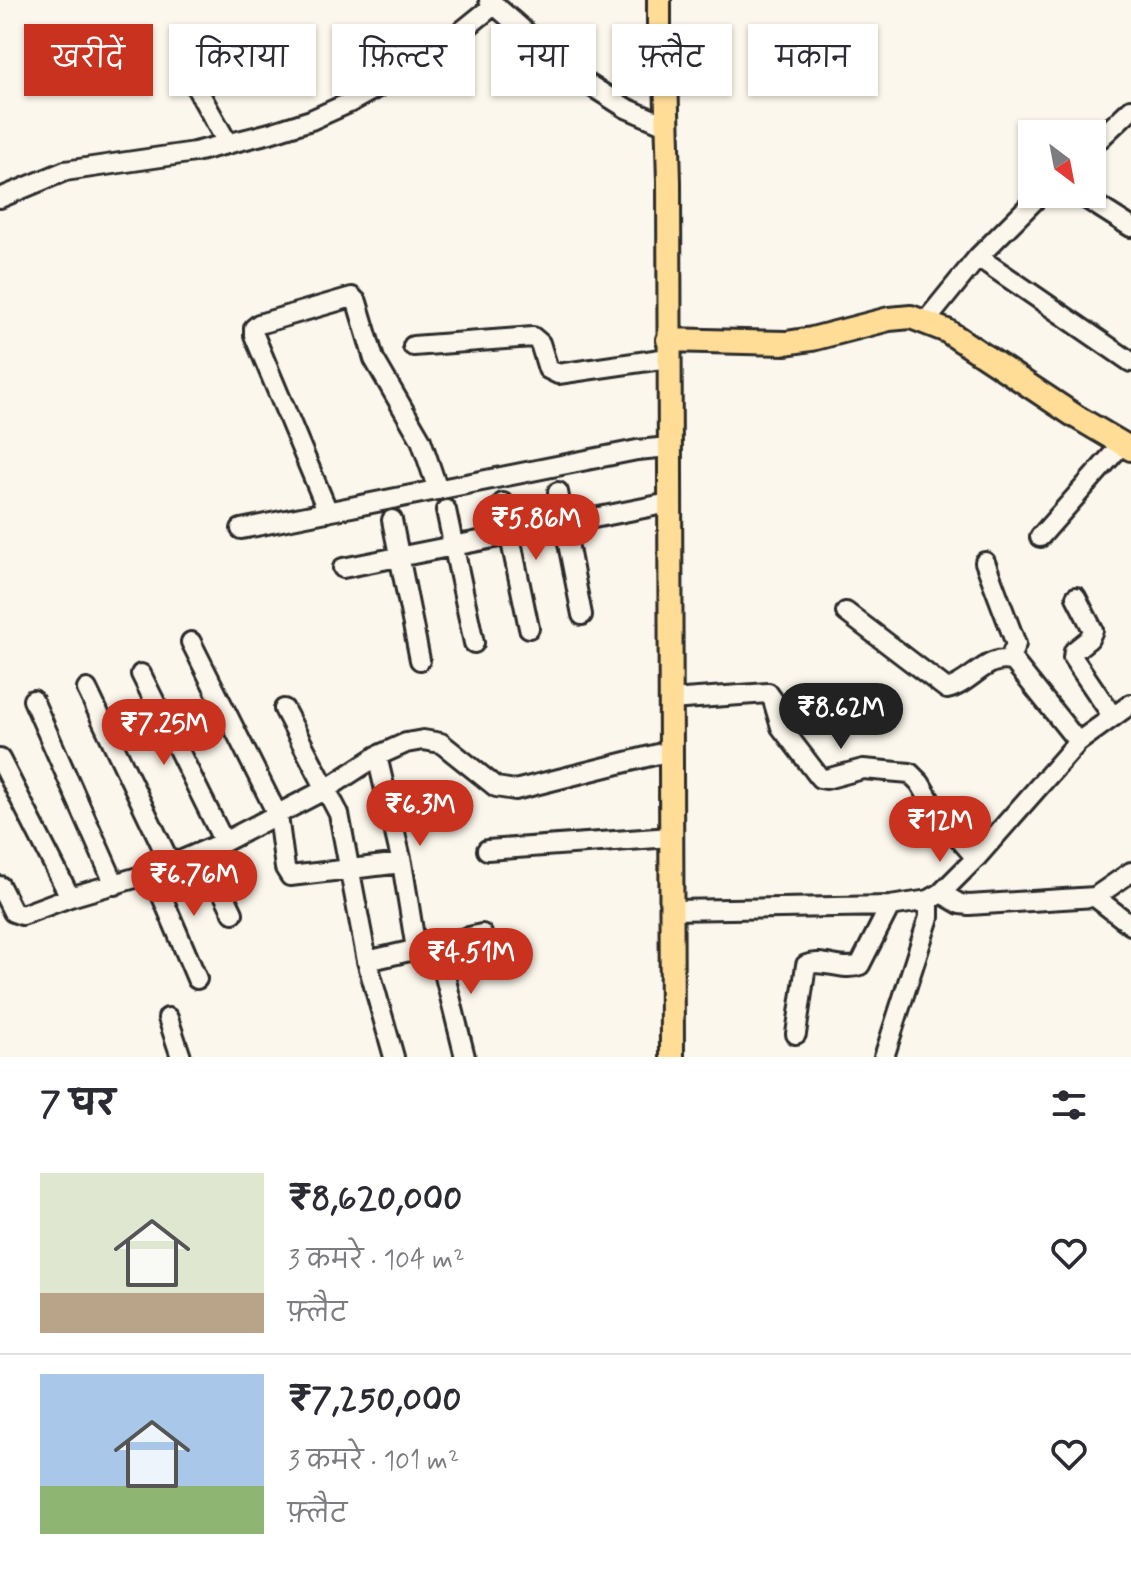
<!DOCTYPE html>
<html lang="hi">
<head>
<meta charset="utf-8">
<style>
  body { margin:0; font-family:Mynerve,"Playpen Sans Deva",sans-serif; background:#f2f2f3; color:#2b2b33; height:100vh; display:flex; flex-direction:column; font-size:30px; white-space:nowrap }
  * { box-sizing:border-box; margin:0 }
  p { font-size:26px; color:#7c7c81 }
  .icon { flex:none; width:44px; height:44px; fill:none; stroke:currentColor; stroke-width:2; stroke-linecap:round; stroke-linejoin:round }
  .map { position:relative; height:1057px; overflow:hidden }
  .details { display:flex; flex-direction:column; background:#fff; flex:1 }
  .details>* { flex:none }
  .guide { position:absolute; left:24px; top:24px; width:1084px; height:72px; display:flex; gap:16px }
  .needle { width:52px; rotate:148deg }
  .controls { position:absolute; left:1018px; top:120px; display:grid; gap:16px }
  .controls a { display:grid; place-items:center; width:88px; height:88px; border-radius:0px; background:#fff; box-shadow:0 2px 6px #0004; font-size:40px }
  .price { position:absolute; translate:-50% -68px; padding:0 18px; border-radius:28px; background:#c8321e; color:#fff; font-size:26px; line-height:52px; filter:drop-shadow(0 2px 4px #0008) }
  .price::after { content:''; position:absolute; left:50%; top:48px; width:24px; height:18px; margin-left:-12px; background:inherit; clip-path:polygon(0 0,100% 0,50% 100%) }
  .price.on { background:#222; color:#fff }
  ul { padding:0; list-style:none }
  li { display:flex; align-items:center; gap:24px; height:200px; padding:0 40px }
  li+li { border-top:2px solid #e1e1e2 }
  li span { display:grid; place-items:center; flex:none; width:224px; height:160px; border-radius:0px; color:#555 }
  li>.icon { margin-inline-start:auto }
  span .icon { width:96px; height:96px; fill:#fffc; stroke-width:1 }
  li b { font-size:34px }
  h2 { display:flex; justify-content:space-between; align-items:center; height:96px; padding:0 40px; font-size:34px }
  .chip { padding:0 28px; border-radius:0px; background:#fff; box-shadow:0 2px 6px #0004; font-size:28px; line-height:72px }
  .chip.on { background:#c8321e; color:#fff }
  .map>svg:first-child { display:block }
  .lines { fill:none; stroke-linecap:round; stroke-linejoin:round }
  .minor-casing { stroke:#2b2b2b; stroke-width:24 }
  .major-casing { stroke:#2b2b2b; stroke-width:28 }
  .minor { stroke:#fbf7ec; stroke-width:18 }
  .major { stroke:#ffdd96; stroke-width:22 }
</style>
</head>
<body>
<div class="map">
<svg width="1131" height="1057" viewBox="0 0 1131 1057">
  <rect width="100%" height="100%" fill="#fbf7ec"/>
  <filter id="ink" filterUnits="userSpaceOnUse"><feTurbulence type="fractalNoise" baseFrequency=".0125" numOctaves="2"/><feDisplacementMap in="SourceGraphic" scale="16" xChannelSelector="R" yChannelSelector="G"/><feConvolveMatrix kernelMatrix="1 2 1 2 8 2 1 2 1" color-interpolation-filters="sRGB"/></filter>
  <g filter="url(#ink)">
    <g class="lines">
      <g class="minor-casing">
        <path id="minor" d="M489 0 577 77 626 108 668 126
          M183 64 228 144
          M1092 146 1131 109
          M1079 194 1131 227
          M0 198 65 171 195 152 270 133 311 120 351 102 425 61 494 5
          M978 257 1131 362
          M926 321 978 257 1041 194
          M413 346 533 337 540 343 548 369 558 374 668 358
          M558 492 582 615
          M503 503 529 628
          M446 510 474 643
          M328 512 254 335V328L259 324 352 297 357 302 374 359 421 440 438 490
          M392 520 420 660
          M241 529 637 450 669 447
          M1040 537 1122 444
          M985 562 1016 644 1009 660
          M343 568 669 503
          M1076 597 1093 630 1089 639 1074 651 1073 658 1113 717
          M846 612 947 689C971 684 988 652 1014 662L1078 742
          M191 642 278 816 285 868 290 876 402 863
          M141 674 224 842
          M87 689 171 865
          M33 700 115 885
          M670 700 768 693 773 700 781 727 820 778 826 779 863 769 910 773 920 783 938 814 976 858
          M284 709 339 814 367 961 394 1057
          M377 756 402 863 416 949
          M0 759 70 897
          M487 850 671 837
          M203 851 233 913
          M152 873 197 979
          M0 886 13 912 22 915 70 897 152 873 224 842 328 788 377 756 406 743 423 740 441 743 496 787 515 790 670 751
          M941 893 960 904 969 905 1095 897 1131 925
          M1095 897 1131 872
          M671 910 890 906 929 900 941 893 976 858 1078 742 1131 704
          M437 944 465 1057
          M367 961 482 934
          M168 1018 181 1057
          M796 1034 806 965C823 958 842 972 860 965L890 906
          M884 1057 929 917V900"/>
      </g>
      <g class="major-casing">
        <path id="major" d="M659 0V51L666 74 669 182 672 1057
          M668 340 786 343 812 339 889 319 911 317 947 331 1075 416 1131 449"/>
      </g>
      <use href="#minor" class="minor"/>
      <use href="#major" class="major"/>
    </g>
  </g>
</svg>
<div class="controls">
<a><svg class="needle" viewBox="-14 -14 28 28"><path d="M0-13l5 13h-10z" fill="#e53935"/><path d="M0 13l5-13h-10z" fill="#7c7c81"/></svg></a>
</div>
<b class="price" style="left:536px;top:562px">₹5.86M</b>
<b class="price on" style="left:841px;top:751px">₹8.62M</b>
<b class="price" style="left:164px;top:767px">₹7.25M</b>
<b class="price" style="left:420px;top:848px">₹6.3M</b>
<b class="price" style="left:940px;top:864px">₹12M</b>
<b class="price" style="left:194px;top:918px">₹6.76M</b>
<b class="price" style="left:471px;top:996px">₹4.51M</b>
<div class="guide">
<a class="chip on">खरीदें</a>
<a class="chip">किराया</a>
<a class="chip">फ़िल्टर</a>
<a class="chip">नया</a>
<a class="chip">फ़्लैट</a>
<a class="chip">मकान</a>
</div>
</div>
<section class="details">
<h2>7 घर<svg class="icon" aria-label="filters" viewBox="0 0 24 24"><path d="M4 7h16M4 17h16"/><circle cx="9" cy="7" r="2"/><circle cx="15" cy="17" r="2"/></svg></h2>
<ul>
<li><span style="background:linear-gradient(#dfe7d0 75%,#b9a48a 0)"><svg class="icon" aria-label="home" viewBox="0 0 24 24"><path d="M3 11l9-7 9 7M6 9v11h12V9"/></svg></span><div><b>₹8,620,000</b><p>3 कमरे · 104 m²</p><p>फ़्लैट</p></div><svg class="icon" aria-label="heart" viewBox="0 0 24 24"><path d="M12 20l-8-8c-3-5 5-10 8-4 3-6 11-1 8 4z"/></svg></li>
<li><span style="background:linear-gradient(#a9c7e8 70%,#8fb573 0)"><svg class="icon" aria-label="home" viewBox="0 0 24 24"><path d="M3 11l9-7 9 7M6 9v11h12V9"/></svg></span><div><b>₹7,250,000</b><p>3 कमरे · 101 m²</p><p>फ़्लैट</p></div><svg class="icon" aria-label="heart" viewBox="0 0 24 24"><path d="M12 20l-8-8c-3-5 5-10 8-4 3-6 11-1 8 4z"/></svg></li>
</ul>
</section>
</body>
</html>
